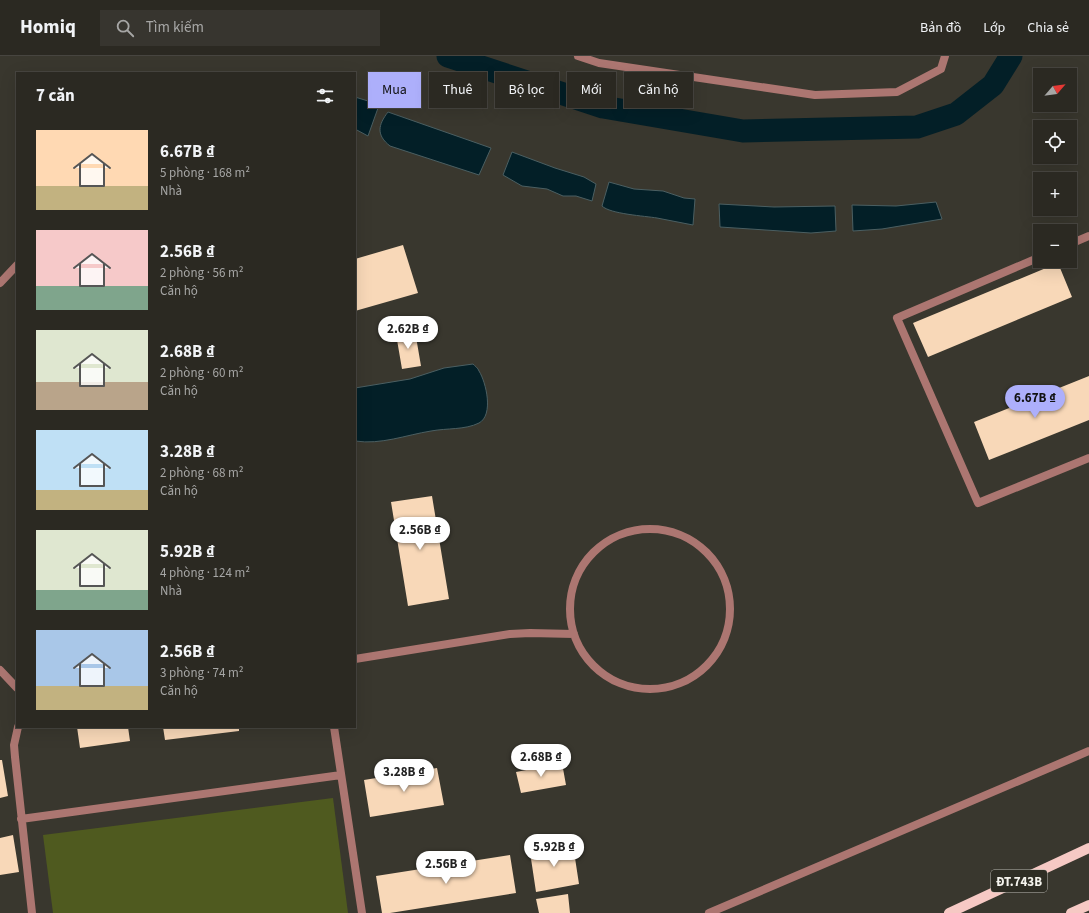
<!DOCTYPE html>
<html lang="vi">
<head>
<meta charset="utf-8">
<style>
  body { margin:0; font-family:"Source Sans 3",sans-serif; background:#37352f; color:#f1f3f6; height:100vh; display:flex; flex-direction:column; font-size:15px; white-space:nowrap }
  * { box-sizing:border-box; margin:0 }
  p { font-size:13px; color:#a6a6a5 }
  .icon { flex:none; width:22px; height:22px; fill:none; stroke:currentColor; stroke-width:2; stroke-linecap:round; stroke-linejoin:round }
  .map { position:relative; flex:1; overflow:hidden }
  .drawer { position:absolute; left:16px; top:16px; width:340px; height:656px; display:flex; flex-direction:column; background:#2b2922; border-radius:0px; box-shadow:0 4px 16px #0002,0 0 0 1px #474540 }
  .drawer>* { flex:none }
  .guide { position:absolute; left:368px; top:16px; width:380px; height:36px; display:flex; gap:8px }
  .needle { width:26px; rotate:62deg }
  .fabs { position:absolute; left:1033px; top:12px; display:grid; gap:8px }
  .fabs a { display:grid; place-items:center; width:44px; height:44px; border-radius:0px; background:#2b2922; box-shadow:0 4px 16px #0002,0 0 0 1px #474540; font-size:20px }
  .price { position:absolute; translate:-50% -34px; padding:0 9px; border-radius:14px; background:#fff; color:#222; font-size:13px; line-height:26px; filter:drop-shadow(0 1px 2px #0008) }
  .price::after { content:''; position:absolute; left:50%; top:24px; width:12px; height:9px; margin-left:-6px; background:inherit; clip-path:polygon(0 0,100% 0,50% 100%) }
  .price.selected { background:#adaffb; color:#111 }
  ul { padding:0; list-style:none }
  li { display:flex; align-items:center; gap:12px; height:100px; padding:0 20px }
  li span { display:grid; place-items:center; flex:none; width:112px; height:80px; border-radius:0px; color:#555 }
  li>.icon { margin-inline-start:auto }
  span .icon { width:48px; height:48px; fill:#fffc; stroke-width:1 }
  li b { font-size:17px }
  h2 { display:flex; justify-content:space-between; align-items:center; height:48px; padding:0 20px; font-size:17px }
  .tag { padding:0 14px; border-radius:0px; background:#2b2922; box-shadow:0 4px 16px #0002,0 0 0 1px #474540; font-size:14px; line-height:36px }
  .tag.selected { background:#adaffb; color:#111 }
  header { display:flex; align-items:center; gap:24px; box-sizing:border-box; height:56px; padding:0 20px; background:#2b2922; border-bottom:1px solid #474540 }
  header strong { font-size:19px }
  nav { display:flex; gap:22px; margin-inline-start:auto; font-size:14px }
  .search { width:280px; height:36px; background:#37352f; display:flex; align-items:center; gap:10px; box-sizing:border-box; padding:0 14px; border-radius:0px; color:#a6a6a5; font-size:15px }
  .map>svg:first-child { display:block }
  .green { fill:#4f5a1f }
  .water { fill:#031f27; stroke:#4b5f62 }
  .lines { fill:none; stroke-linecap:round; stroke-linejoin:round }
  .canal { stroke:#031f27; stroke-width:23 }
  .building { fill:#f8d8b8 }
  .lane { stroke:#ac7671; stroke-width:8 }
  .street { stroke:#ac7671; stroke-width:8 }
  .primary { stroke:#f6c9c4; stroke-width:10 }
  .labels { text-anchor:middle; stroke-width:4; stroke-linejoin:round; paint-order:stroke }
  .shield { fill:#2e2d24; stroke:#b9b8b1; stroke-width:1 }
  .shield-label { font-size:13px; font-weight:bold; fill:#f4f3ed }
</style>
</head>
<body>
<header>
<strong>Homiq</strong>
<div class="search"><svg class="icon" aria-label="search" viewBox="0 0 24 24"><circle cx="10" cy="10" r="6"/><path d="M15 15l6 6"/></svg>Tìm kiếm</div>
<nav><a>Bản đồ</a><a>Lớp</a><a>Chia sẻ</a></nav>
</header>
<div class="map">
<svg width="1089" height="857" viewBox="0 0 1089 857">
  <rect width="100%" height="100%" fill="#39372e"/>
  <path class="green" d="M333 742 348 857H53L43 779Z"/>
  <path class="water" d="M355 41 368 45 378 52 368 80 355 73Z
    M388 56 491 92 479 119 390 90C376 79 378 69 388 56Z
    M512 96 555 112 584 121 596 128 592 145 576 140H563L547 133 522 130 503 119Z
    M609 126 634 133 663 135 684 142 695 143 693 169C681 167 669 164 657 162 645 160 610 158 602 150Z
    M936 146 942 163 882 173 853 175 852 149 896 150Z
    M719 148 774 151 835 150 836 175 811 177 720 171Z
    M473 308C475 310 478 312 479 315 486 326 494 359 479 367 465 374 447 372 431 375 406 379 381 389 355 385V332L410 323 444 312Z"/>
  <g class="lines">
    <path class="canal" d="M448 0 603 51 743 75 917 71 956 58 993 29 1011 0"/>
  </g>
  <path class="building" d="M403 189 418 237 355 255V203Z
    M1058 207 1072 241 928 301 913 267Z
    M415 275 421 310 402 313 396 278Z
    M1089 320V364L989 404 974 366Z
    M432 440 449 543 408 550 391 446Z
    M77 671H128L130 685 80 692Z
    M163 671H239V675L165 684Z
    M0 704H2L8 740 0 742Z
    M562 707 566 729 521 737 516 716Z
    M437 712 444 749 370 761 364 724Z
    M13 779 19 816 0 819V782Z
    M573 789 579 828 536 836 530 796Z
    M510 799 516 837 390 857H382L376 820Z
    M568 838 570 857H539L536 843Z"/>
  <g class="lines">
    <path class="lane" d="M1070 188 1089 180
      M1040 201 897 262 978 447 1089 402
      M0 227 17 209
      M570 553a80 80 0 1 1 160 0a80 80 0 1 1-160 0Z
      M355 603 510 578 530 577 574 578
      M0 614 17 632
      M18 671 14 689 15 701 32 857
      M334 671 362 857
      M21 763 341 719
      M709 857 1089 695"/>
    <path class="street" d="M578 0 599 7 815 39 897 36 941 13 945 0"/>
    <path class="primary" d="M949 857 1089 792
      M1071 857 1089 849"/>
  </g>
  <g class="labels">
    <rect class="shield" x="991" y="814" width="56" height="22" rx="3"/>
    <g class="shield-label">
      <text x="1019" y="830">ĐT.743B</text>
    </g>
  </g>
</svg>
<div class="fabs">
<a><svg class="needle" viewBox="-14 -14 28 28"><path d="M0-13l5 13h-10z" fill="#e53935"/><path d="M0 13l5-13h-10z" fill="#a6a6a5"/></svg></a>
<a><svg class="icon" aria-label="locate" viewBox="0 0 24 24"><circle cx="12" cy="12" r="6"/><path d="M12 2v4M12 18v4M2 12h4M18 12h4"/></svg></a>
<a>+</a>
<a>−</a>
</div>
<b class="price" style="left:408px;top:294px">2.62B ₫</b>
<b class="price selected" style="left:1035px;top:363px">6.67B ₫</b>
<b class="price" style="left:420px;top:495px">2.56B ₫</b>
<b class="price" style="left:541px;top:722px">2.68B ₫</b>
<b class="price" style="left:404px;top:737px">3.28B ₫</b>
<b class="price" style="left:554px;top:812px">5.92B ₫</b>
<b class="price" style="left:446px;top:829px">2.56B ₫</b>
<div class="guide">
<a class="tag selected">Mua</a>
<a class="tag">Thuê</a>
<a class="tag">Bộ lọc</a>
<a class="tag">Mới</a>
<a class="tag">Căn hộ</a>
</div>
<section class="drawer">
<h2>7 căn<svg class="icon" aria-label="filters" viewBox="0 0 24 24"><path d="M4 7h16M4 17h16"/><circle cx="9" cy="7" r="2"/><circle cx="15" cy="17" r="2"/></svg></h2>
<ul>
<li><span style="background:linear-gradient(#ffd9b3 70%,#c2b280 0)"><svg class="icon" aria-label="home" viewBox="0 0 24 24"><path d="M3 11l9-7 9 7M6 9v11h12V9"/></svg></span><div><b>6.67B ₫</b><p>5 phòng · 168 m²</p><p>Nhà</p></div></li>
<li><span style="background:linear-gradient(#f6c9c9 70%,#7fa58c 0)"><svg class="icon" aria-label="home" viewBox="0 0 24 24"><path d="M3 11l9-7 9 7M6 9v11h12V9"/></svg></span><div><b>2.56B ₫</b><p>2 phòng · 56 m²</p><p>Căn hộ</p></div></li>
<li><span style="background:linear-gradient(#dfe7d0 65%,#b9a48a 0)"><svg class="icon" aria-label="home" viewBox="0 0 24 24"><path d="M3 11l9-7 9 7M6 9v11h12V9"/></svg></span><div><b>2.68B ₫</b><p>2 phòng · 60 m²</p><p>Căn hộ</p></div></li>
<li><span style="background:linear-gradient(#bfe0f5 75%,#c2b280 0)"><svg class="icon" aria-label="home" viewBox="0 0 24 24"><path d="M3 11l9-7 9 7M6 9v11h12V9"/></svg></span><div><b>3.28B ₫</b><p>2 phòng · 68 m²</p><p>Căn hộ</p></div></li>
<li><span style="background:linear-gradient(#dfe7d0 75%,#7fa58c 0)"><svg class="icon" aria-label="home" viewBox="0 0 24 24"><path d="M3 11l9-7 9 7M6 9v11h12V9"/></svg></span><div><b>5.92B ₫</b><p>4 phòng · 124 m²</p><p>Nhà</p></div></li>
<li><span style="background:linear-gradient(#a9c7e8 70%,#c2b280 0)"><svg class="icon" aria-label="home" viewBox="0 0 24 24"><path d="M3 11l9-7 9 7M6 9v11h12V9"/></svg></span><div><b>2.56B ₫</b><p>3 phòng · 74 m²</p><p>Căn hộ</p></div></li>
</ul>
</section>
</div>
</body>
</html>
